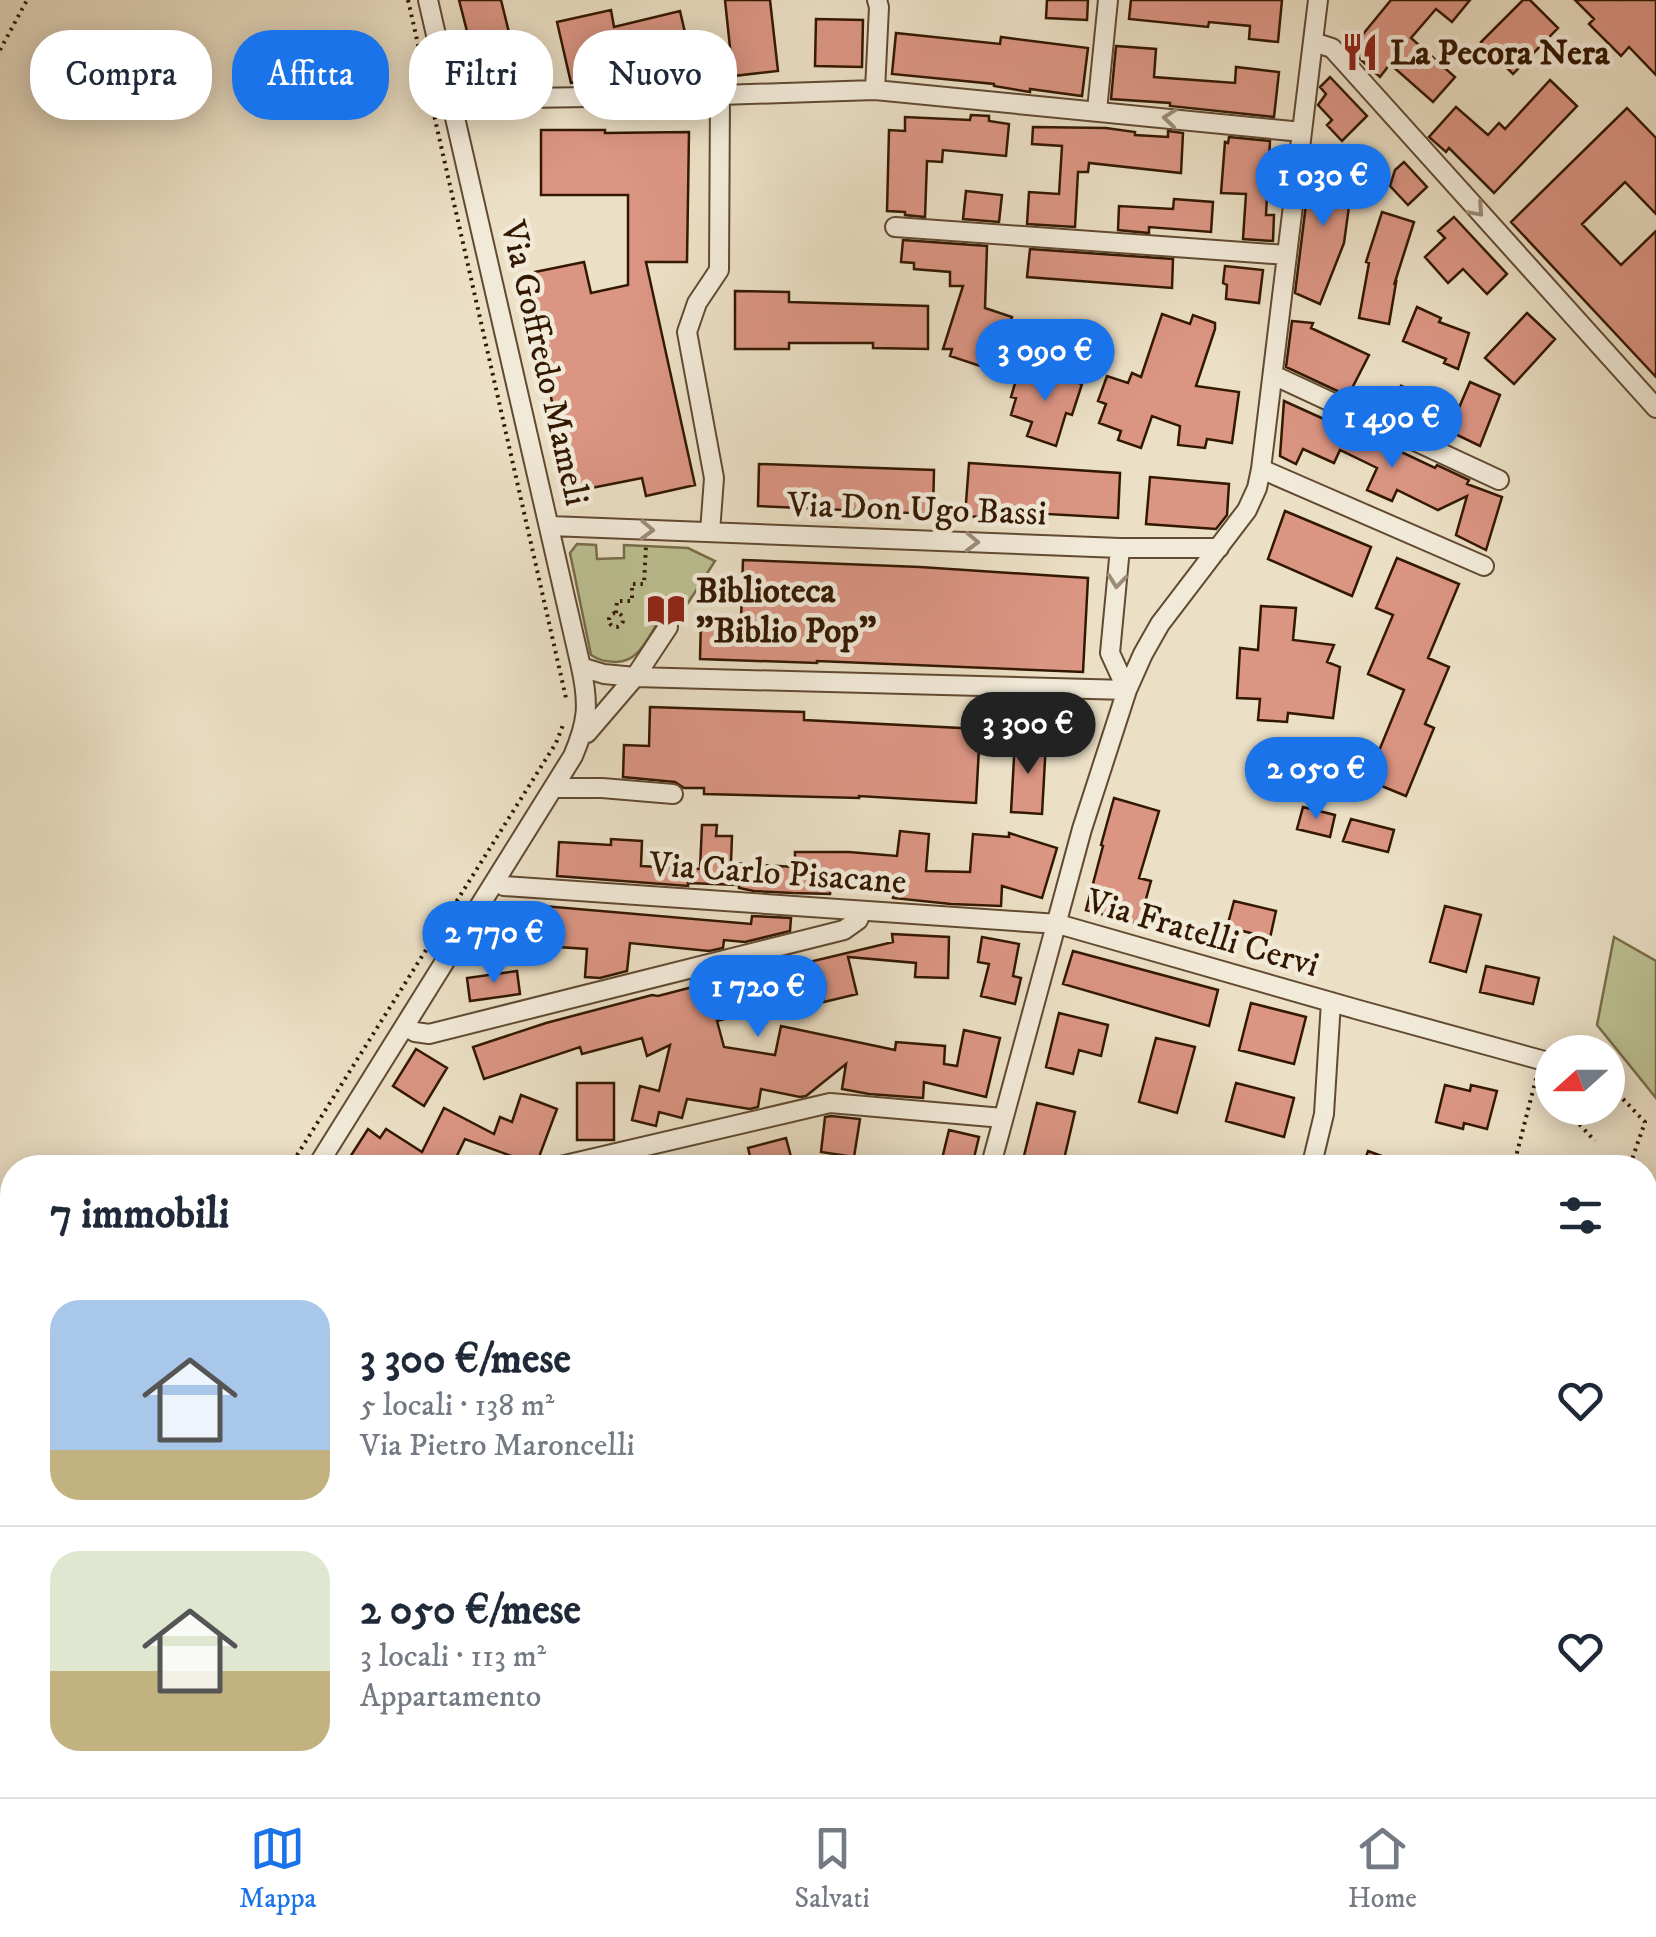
<!DOCTYPE html>
<html lang="it">
<head>
<meta charset="utf-8">
<style>
  body { margin:0; font-family:"IM FELL DW Pica",serif; background:#f6f6f7; color:#1f2937; height:100vh; display:flex; flex-direction:column; font-size:38px; white-space:nowrap }
  * { box-sizing:border-box; margin:0 }
  p { font-size:32px; color:#747a83 }
  .icon { flex:none; width:55px; height:55px; fill:none; stroke:currentColor; stroke-width:2; stroke-linecap:round; stroke-linejoin:round }
  .map { position:relative; flex:1; overflow:hidden }
  .details { position:absolute; left:0px; top:1155px; width:1658px; height:642px; display:flex; flex-direction:column; background:#fff; border-radius:40px 40px 0 0; box-shadow:0 5px 25px #0003 }
  .details>* { flex:none }
  .banner { position:absolute; left:30px; top:30px; width:1000px; height:90px; display:flex; gap:20px }
  .needle { width:65px; rotate:249deg }
  .buttons { position:absolute; left:1535px; top:1035px; display:grid; gap:20px }
  .buttons a { display:grid; place-items:center; width:90px; height:90px; border-radius:50%; background:#fff; box-shadow:0 5px 25px #0003; font-size:50px }
  .price { position:absolute; translate:-50% -85px; padding:0 22px; border-radius:35px; background:#1a73e8; color:#fff; font-size:32px; line-height:65px; filter:drop-shadow(0 2px 5px #0008) }
  .price::after { content:''; position:absolute; left:50%; top:60px; width:30px; height:22px; margin-left:-15px; background:inherit; clip-path:polygon(0 0,100% 0,50% 100%) }
  .price.selected { background:#222; color:#fff }
  ul { padding:0; list-style:none }
  li { display:flex; align-items:center; gap:30px; height:250px; padding:0 50px }
  li+li { border-top:2px solid #e0e1e3 }
  li span { display:grid; place-items:center; flex:none; width:280px; height:200px; border-radius:30px; color:#555 }
  li>.icon { margin-inline-start:auto }
  span .icon { width:120px; height:120px; fill:#fffc; stroke-width:1 }
  li b { font-size:42px }
  h2 { display:flex; justify-content:space-between; align-items:center; height:120px; padding:0 50px; font-size:42px }
  .pill { padding:0 35px; border-radius:40px; background:#fff; box-shadow:0 5px 25px #0003; font-size:35px; line-height:90px }
  .pill.selected { background:#1a73e8; color:#fff }
  .tabs { display:flex; justify-content:space-around; align-items:center; height:140px; border-top:2px solid #e0e1e3; background:#fff; font-size:28px; color:#747a83 }
  .tabs a { display:grid; justify-items:center; gap:5px }
  .tabs .selected { color:#1a73e8 }
  .map>svg:first-child { display:block }
  .green { fill:#bcc192; stroke:#786c49; stroke-width:2.5 }
  .building { fill:#db9583; stroke:#331800; stroke-width:2.5 }
  .lines { fill:none; stroke-linecap:round; stroke-linejoin:round }
  .minor-casing { stroke:#614a31; stroke-width:22 }
  .path { stroke:#331800; stroke-width:4; stroke-dasharray:2.5 5; stroke-linecap:butt }
  .minor { stroke:#f2ead9; stroke-width:18 }
  .oneway { stroke:#9c8c77 }
  .labels { text-anchor:middle; stroke-width:9; stroke-linejoin:round; paint-order:stroke }
  .poi-label { font-size:35px; font-weight:bold; fill:#331800; stroke:#f2ead9; text-anchor:start }
  .street-label { font-size:35px; fill:#331800; stroke:#f2ead9 }
</style>
</head>
<body>
<div class="map">
<svg width="1656" height="1797" viewBox="0 0 1656 1797">
  <rect width="100%" height="100%" fill="#ebdfc5"/>
  <filter id="stains"><feTurbulence type="fractalNoise" baseFrequency=".002" numOctaves="4"/><feColorMatrix values="0 0 0 0 .2 0 0 0 0 .09 0 0 0 0 .02 0 0 0 .5 -.17"/></filter>
  <radialGradient id="worn" r=".72"><stop offset=".6" stop-color="#630" stop-opacity="0"/><stop offset="1" stop-color="#630" stop-opacity=".3"/></radialGradient>
  <path class="green" d="M577 544 596 545 597 559 624 558V545L688 548 715 561 688 603H685L675 625 660 619C648 637 639 663 615 662 605 661 600 661 591 655L570 553Z
    M1614 937 1656 961V1098L1597 1025Z
    M1656 1184V1797H1436L1440 1785H1645V1215Z"/>
  <path class="building" d="M459 0H501L519 73 480 82Z
    M725 0H770L778 71 733 76Z
    M1047 0H1088L1087 20 1046 18Z
    M1131 0H1282L1278 42 1249 39 1250 26 1209 22 1208 27 1129 19Z
    M1391 0H1470L1452 22 1436 9 1411 38 1455 77 1433 102 1390 64 1380 77 1350 50Z
    M1523 0H1530L1558 28 1513 74 1481 42Z
    M1575 0H1656V75L1629 47 1621 56 1589 24 1594 19Z
    M611 10 614 27 680 11 693 67 653 77 650 65 571 83 557 22Z
    M816 19 863 20 862 67 815 66Z
    M896 33 1000 44 1001 37 1088 48 1082 96 1030 89V92L994 86V84L892 74Z
    M1116 46 1156 49 1154 77 1235 83 1236 67 1279 72 1274 117 1170 106V103L1111 99Z
    M1330 77 1367 116 1342 141 1327 125 1332 120 1318 105 1326 94 1320 87Z
    M1550 80 1577 106 1494 193 1449 148 1446 152 1429 137 1456 107 1488 135 1499 123 1505 129Z
    M1627 108 1656 138V214L1625 182 1582 224 1621 265 1656 231V377L1511 222Z
    M971 115 989 116V121L1009 124 1006 156 943 150 942 162 927 161 925 217 905 215V212L887 211 889 130 905 131V117L970 120Z
    M1033 127 1106 128 1135 132V135L1168 137V131L1183 133 1181 173 1089 163 1088 172H1078L1075 227 1027 224 1029 192 1059 194 1062 146 1032 144Z
    M541 130H605V133L689 132 687 262H646L695 485 646 496 642 478 571 492 525 274 584 262 591 293 628 285V195H541Z
    M1229 137 1270 141 1266 215H1274L1273 241 1243 239 1246 194 1221 193 1225 142 1228 143Z
    M1404 162 1427 187 1408 205 1390 186 1395 170Z
    M1311 164 1354 170 1344 243 1320 304 1295 293Z
    M966 191 1002 195 999 222 963 219Z
    M1174 199 1213 202 1211 232 1149 227V233L1118 230 1119 206 1173 209Z
    M1382 212 1414 222 1394 285 1396 283 1389 324 1359 318 1369 263 1366 262Z
    M1454 217 1507 274 1487 294 1463 269 1448 283 1425 257 1445 238 1438 231Z
    M903 240 987 246 985 308 1012 317 1004 340H1012L1001 373 950 356 952 349H943L963 286H950V272L914 269V263L901 262Z
    M1030 249 1173 259 1172 288 1027 277Z
    M1225 266 1263 270 1259 303 1226 299 1227 285 1223 283Z
    M735 291 789 292V302L928 306V349L873 348V343H789V349H735Z
    M1417 307 1441 318 1439 322 1469 333 1458 369 1444 363 1446 359 1403 341Z
    M1527 313 1555 339 1514 384 1485 358Z
    M1162 314 1190 324 1193 315 1215 323V329L1196 386 1239 392 1232 443 1207 439 1205 448 1178 445 1180 426 1152 416 1141 448 1118 440 1121 431 1099 423 1106 404 1098 401 1107 376 1128 383 1132 373 1141 377Z
    M1292 321 1313 323 1311 328 1369 355 1348 396 1286 367Z
    M1018 373 1044 381 1046 373 1082 384 1072 415 1066 413 1056 446 1027 436 1032 422 1011 415 1016 398 1011 397Z
    M1470 382 1500 395 1480 446 1393 404 1401 386 1458 410Z
    M1284 401 1337 425 1338 422 1435 468 1437 465 1469 480 1467 484 1502 497 1486 550 1456 535 1467 496 1438 510 1397 490 1392 501 1367 490 1377 468 1340 450 1334 463 1303 449 1296 464 1280 456Z
    M969 463 1120 473 1118 518 1030 513 1029 520 965 516Z
    M759 464 934 470 933 514 758 506Z
    M1150 477 1229 484 1227 515 1216 529 1146 524Z
    M1285 511 1371 547 1352 596 1268 559Z
    M1397 558 1459 584 1428 658 1449 667 1425 724 1434 728 1406 796 1367 780 1404 690 1368 674 1393 615 1376 608Z
    M743 560 920 567 1088 578 1083 672 817 661V663L700 659 701 619 741 620Z
    M659 596 681 607 676 618 668 615 661 617 652 612Z
    M1261 606 1296 608 1293 640 1334 645 1327 662 1340 667 1333 718 1288 713 1287 722 1258 720 1260 699 1237 698 1240 648 1258 650Z
    M650 707 804 712V720L980 729 976 803 859 796V798L704 794V788H684L675 782 623 777 624 745 649 746Z
    M1015 740 1046 742 1042 814 1011 812Z
    M1299 750 1329 756 1327 769 1332 757 1347 760 1341 787 1293 776Z
    M1114 798 1159 811 1139 878 1151 881 1139 924 1086 910 1103 846 1101 845Z
    M1303 807 1335 815 1330 837 1297 829Z
    M1351 819 1394 830 1388 852 1343 841Z
    M702 825H717L716 836H732L731 863 795 867V852H849L897 856 900 831 929 834 926 871 970 872 973 834 1009 837V833L1057 848 1042 898 1002 886 1001 906 951 904 893 898 894 891 831 886 830 894 793 893 754 891 739 888V885L688 883V886L557 876 559 842 611 845V839L642 841 641 866 700 869Z
    M1234 901 1276 911 1270 938 1227 927Z
    M543 906 751 924 752 916 791 918 790 931 745 942 724 940 723 948 709 951 630 943 627 971 600 978 585 977 587 949 529 945 528 952 485 950V925H494L495 920 542 922Z
    M1445 906 1481 915 1466 972 1430 962Z
    M892 934 949 937 948 978 915 977 916 963 848 957 857 994 824 1002 821 988 769 1001 771 1007 717 1021 724 1047 775 1055 781 1026 895 1050 896 1042 945 1046 944 1064 957 1066 964 1030 1000 1038 986 1097 924 1082 923 1098 869 1094 842 1089 846 1064 806 1096 800 1097 761 1089 758 1107 750 1109 687 1099 682 1118 659 1112 656 1126 632 1120 640 1086 659 1091 670 1045 647 1056 642 1038 582 1054 580 1047 484 1079 473 1047 546 1023 652 995 658 996 708 983 709 986 893 942Z
    M982 937 1019 944 1013 976 1021 978 1015 1004 981 996 989 964 978 962Z
    M1073 951 1218 990 1209 1026 1063 984Z
    M1486 966 1539 978 1533 1004 1480 992Z
    M517 971 520 994 470 1001 467 978Z
    M1251 1003 1306 1017 1294 1064 1239 1050Z
    M1059 1013 1108 1025 1101 1056 1079 1050 1073 1074 1046 1067Z
    M1156 1038 1195 1047 1177 1113 1139 1102Z
    M416 1049 447 1068 424 1106 393 1086Z
    M577 1083H614V1140H577Z
    M1236 1083 1294 1098 1284 1137 1226 1121Z
    M1445 1085 1470 1091 1471 1085 1497 1091 1487 1129 1464 1123 1463 1129 1436 1122Z
    M521 1095 557 1109 536 1165 465 1139 451 1168H343L368 1129 380 1138 386 1129 422 1152 444 1108 494 1134 500 1117 512 1122Z
    M1037 1103 1075 1112 1062 1168H1021Z
    M831 1116 860 1119 854 1157 821 1152 825 1117Z
    M949 1130 979 1137 972 1166 942 1159Z
    M786 1138 794 1168H753L748 1148Z
    M1368 1151 1409 1166V1168H1362Z"/>
  <g class="lines">
    <g class="minor-casing">
      <path id="minor" d="M1313 42 1332 48 1656 408
        M875 90 879 7 877 0
        M720 95 875 90 1302 132
        M452 99 720 95 719 270 697 303 687 332 714 478 710 532
        M1097 110 1108 0
        M895 227 1287 255
        M1273 375 1499 480
        M1261 469 1484 566
        M550 526 1120 548
        M581 667 604 674 635 677 1127 690 1110 653 1120 548H1219
        M587 733 635 677 668 627
        M554 788H602L673 794
        M496 881 504 886 1058 924 1359 1010 1552 1063
        M405 1026 415 1032 429 1034 844 930 858 920 862 911
        M316 1168 573 756C588 721 589 704 581 667L428 0
        M552 1168 830 1103 1003 1118
        M990 1168 1082 829 1127 690 1143 654 1160 624 1247 510 1257 488 1261 469 1318 0
        M1311 1168 1324 1114 1331 1002
        M37 1785 40 1797
        M409 1797 459 1785
        M803 1797 807 1785
        M1291 1797 1294 1785"/>
    </g>
    <path class="path" d="M408 0 566 698
      M0 50 27 0
      M609 620a7 7 0 1 1 14 0a7 7 0 1 1-14 0Z
      M616 613 617 601H632V584H644L646 546
      M1536 1078 1552 1095
      M1623 1099 1645 1122 1629 1168
      M1564 1108 1595 1141
      M289 1168 556 743 563 725
      M1513 1168 1537 1075
      M0 1628 12 1608
      M0 1744 13 1797
      M1400 1797 1404 1785"/>
    <use href="#minor" class="minor"/>
  </g>
  <defs><path id="oneway-chevron" d="M-2-3.5L2.5 0L-2 3.5" fill="none" stroke-width="1.6" stroke-linecap="round" stroke-linejoin="round" transform="scale(2.5)"/></defs>
  <g class="oneway">
    <use href="#oneway-chevron" transform="translate(1170 118) rotate(-174)"/>
    <use href="#oneway-chevron" transform="translate(1477 210) rotate(48)"/>
    <use href="#oneway-chevron" transform="translate(647 530) rotate(2)"/>
    <use href="#oneway-chevron" transform="translate(972 542) rotate(2)"/>
    <use href="#oneway-chevron" transform="translate(1117 581) rotate(96)"/>
  </g>
  <defs>
    <g id="restaurant-bare" transform="scale(3)"><path d="M-5-6h1v4h1v-4h1v4h1v-4h1v5L-1.5 .5V6h-2V.5L-5-1ZM5-6V6H3V1.5H1.5Q1.5-4 5-6Z" fill="#8f2418" stroke="#f2ead9" stroke-width="2.5" paint-order="stroke"/></g>
    <g id="library-bare" transform="scale(3)"><path d="M-6-4Q-3-5.5-.7-3.5V5Q-3 3-6 4ZM6-4Q3-5.5 .7-3.5V5Q3 3 6 4Z" fill="#8f2418" stroke="#f2ead9" stroke-width="2.5" paint-order="stroke"/></g>
  </defs>
  <g fill-rule="evenodd">
    <use href="#restaurant-bare" x="1360" y="52"/>
    <use href="#library-bare" x="666" y="610"/>
  </g>
  <g class="labels">
    <g class="poi-label">
      <text x="1390" y="64">La Pecora Nera</text>
      <text x="696" y="602">Biblioteca<tspan x="696" dy="40">"Biblio Pop"</tspan></text>
    </g>
    <g class="street-label">
      <text transform="translate(546 363) rotate(77)" y="12">Via Goffredo Mameli</text>
      <text transform="translate(917 508) rotate(2)" y="12">Via Don Ugo Bassi</text>
      <text transform="translate(778 872) rotate(4)" y="12">Via Carlo Pisacane</text>
      <text transform="translate(1203 932) rotate(16)" y="12">Via Fratelli Cervi</text>
    </g>
  </g>
  <rect width="100%" height="100%" filter="url(#stains)"/>
  <rect width="100%" height="100%" fill="url(#worn)"/>
</svg>
<div class="buttons">
<a><svg class="needle" viewBox="-14 -14 28 28"><path d="M0-13l5 13h-10z" fill="#e53935"/><path d="M0 13l5-13h-10z" fill="#747a83"/></svg></a>
</div>
<b class="price" style="left:1323px;top:229px">1 030 €</b>
<b class="price" style="left:1045px;top:404px">3 090 €</b>
<b class="price" style="left:1392px;top:471px">1 490 €</b>
<b class="price selected" style="left:1028px;top:777px">3 300 €</b>
<b class="price" style="left:1316px;top:822px">2 050 €</b>
<b class="price" style="left:494px;top:986px">2 770 €</b>
<b class="price" style="left:758px;top:1040px">1 720 €</b>
<div class="banner">
<a class="pill">Compra</a>
<a class="pill selected">Affitta</a>
<a class="pill">Filtri</a>
<a class="pill">Nuovo</a>
</div>
<section class="details">
<h2>7 immobili<svg class="icon" aria-label="filters" viewBox="0 0 24 24"><path d="M4 7h16M4 17h16"/><circle cx="9" cy="7" r="2"/><circle cx="15" cy="17" r="2"/></svg></h2>
<ul>
<li><span style="background:linear-gradient(#a9c7e8 75%,#c2b280 0)"><svg class="icon" aria-label="home" viewBox="0 0 24 24"><path d="M3 11l9-7 9 7M6 9v11h12V9"/></svg></span><div><b>3 300 €/mese</b><p>5 locali · 138 m²</p><p>Via Pietro Maroncelli</p></div><svg class="icon" aria-label="heart" viewBox="0 0 24 24"><path d="M12 20l-8-8c-3-5 5-10 8-4 3-6 11-1 8 4z"/></svg></li>
<li><span style="background:linear-gradient(#dfe7d0 60%,#c2b280 0)"><svg class="icon" aria-label="home" viewBox="0 0 24 24"><path d="M3 11l9-7 9 7M6 9v11h12V9"/></svg></span><div><b>2 050 €/mese</b><p>3 locali · 113 m²</p><p>Appartamento</p></div><svg class="icon" aria-label="heart" viewBox="0 0 24 24"><path d="M12 20l-8-8c-3-5 5-10 8-4 3-6 11-1 8 4z"/></svg></li>
</ul>
</section>
</div>
<nav class="tabs">
<a class="selected"><svg class="icon" aria-label="map" viewBox="0 0 24 24"><path d="M3 6l6-2 6 2 6-2v14l-6 2-6-2-6 2zM9 4v14M15 6v14"/></svg>Mappa</a>
<a><svg class="icon" aria-label="saved" viewBox="0 0 24 24"><path d="M7 4h10v16l-5-4-5 4z"/></svg>Salvati</a>
<a><svg class="icon" aria-label="home" viewBox="0 0 24 24"><path d="M3 11l9-7 9 7M6 9v11h12V9"/></svg>Home</a>
</nav>
</body>
</html>
